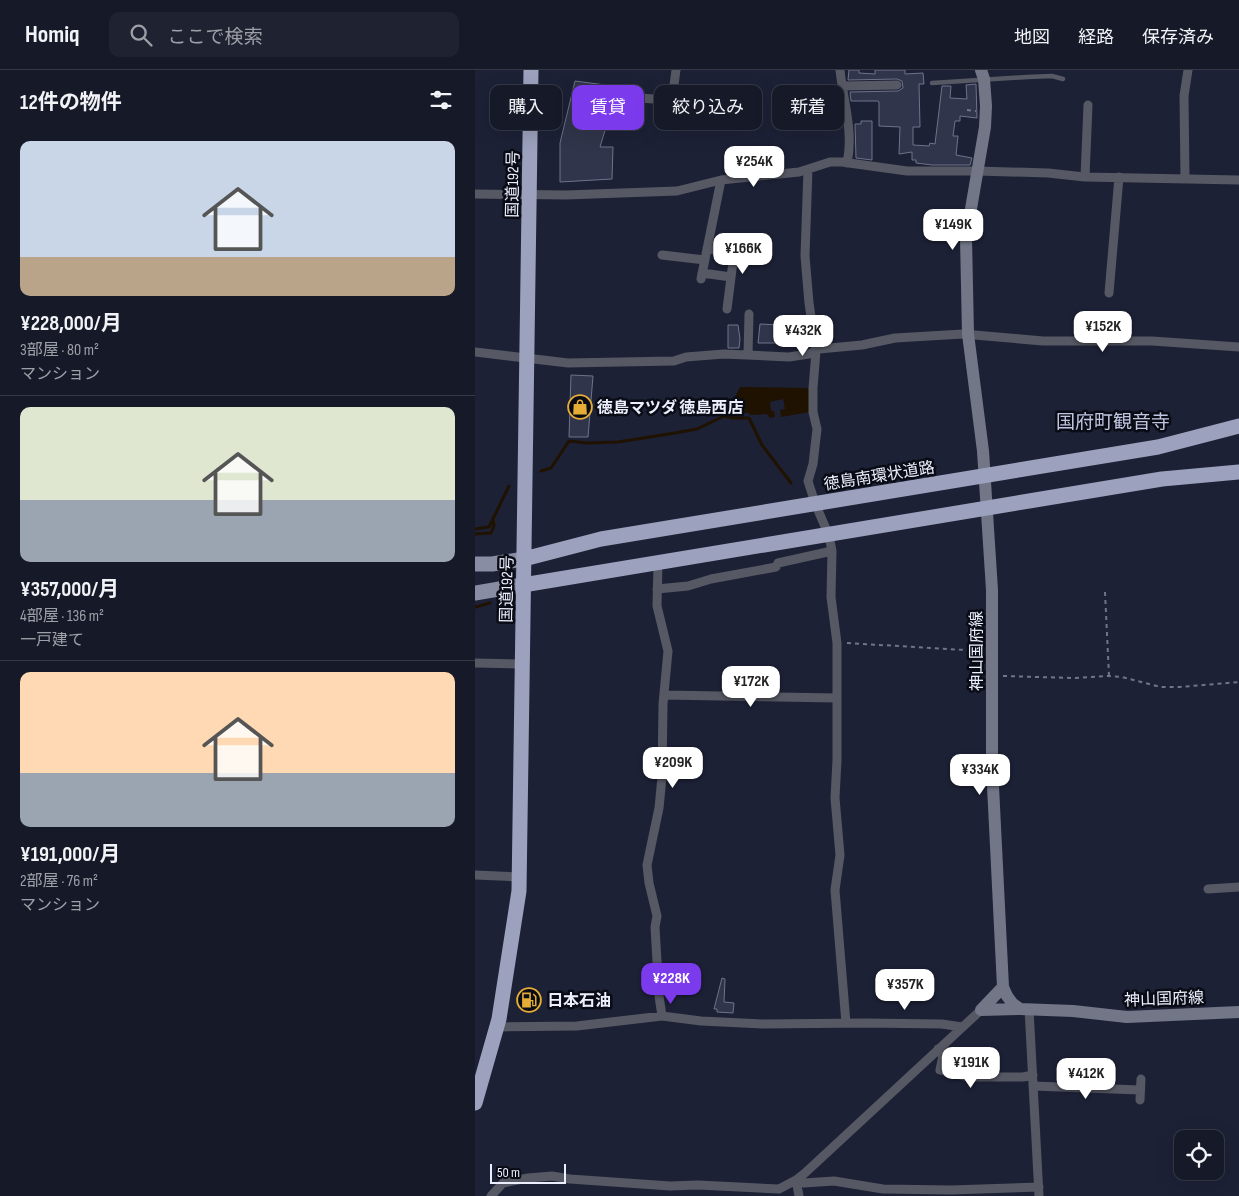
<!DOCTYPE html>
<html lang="ja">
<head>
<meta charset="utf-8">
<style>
  body { margin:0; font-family:"Sofia Sans Condensed","Noto Sans JP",sans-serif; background:#1f2230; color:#f1f3f6; height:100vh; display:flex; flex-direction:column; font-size:19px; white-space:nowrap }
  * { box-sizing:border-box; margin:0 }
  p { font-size:16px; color:#9ea0a8 }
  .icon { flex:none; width:28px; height:28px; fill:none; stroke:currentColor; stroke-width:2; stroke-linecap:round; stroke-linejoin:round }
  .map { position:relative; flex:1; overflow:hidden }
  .side { display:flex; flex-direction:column; background:#161928; width:475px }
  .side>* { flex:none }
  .top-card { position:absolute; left:15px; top:15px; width:475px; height:45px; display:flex; gap:10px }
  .fabs { position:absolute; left:699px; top:1060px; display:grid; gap:10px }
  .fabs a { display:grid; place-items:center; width:50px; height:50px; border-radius:10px; background:#161928; box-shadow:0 5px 20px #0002,0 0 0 1px #353845; font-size:25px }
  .scale { position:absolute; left:15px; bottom:12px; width:76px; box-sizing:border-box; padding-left:5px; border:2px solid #ebeefd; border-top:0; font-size:14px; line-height:18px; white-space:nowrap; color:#ebeefd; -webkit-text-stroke:4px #0a0c15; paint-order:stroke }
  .price { position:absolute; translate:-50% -42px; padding:0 11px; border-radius:10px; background:#fff; color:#222; font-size:16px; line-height:32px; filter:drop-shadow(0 1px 2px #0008) }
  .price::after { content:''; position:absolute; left:50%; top:30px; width:15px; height:11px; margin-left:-8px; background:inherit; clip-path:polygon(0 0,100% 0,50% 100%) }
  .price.current { background:#7c3aed; color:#fff }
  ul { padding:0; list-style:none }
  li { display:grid; align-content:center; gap:10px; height:265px; padding:0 20px }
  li+li { border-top:1px solid #353845 }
  li span { display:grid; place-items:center; height:155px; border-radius:10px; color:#555 }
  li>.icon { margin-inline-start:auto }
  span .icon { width:90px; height:90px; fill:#fffc; stroke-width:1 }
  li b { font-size:21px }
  h2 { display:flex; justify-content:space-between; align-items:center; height:60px; padding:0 20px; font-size:21px }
  .tag { padding:0 18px; border-radius:10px; background:#161928; box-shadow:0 5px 20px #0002,0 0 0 1px #353845; font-size:18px; line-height:45px }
  .tag.current { background:#7c3aed; color:#fff }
  header { display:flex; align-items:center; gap:30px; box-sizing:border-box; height:70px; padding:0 25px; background:#161928; border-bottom:1px solid #353845 }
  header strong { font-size:24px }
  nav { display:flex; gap:28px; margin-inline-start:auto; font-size:18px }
  .search { width:350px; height:45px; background:#1f2230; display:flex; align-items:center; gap:12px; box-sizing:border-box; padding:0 18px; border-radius:10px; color:#9ea0a8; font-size:19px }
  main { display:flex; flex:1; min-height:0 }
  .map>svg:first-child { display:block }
  .water { fill:#1f1200 }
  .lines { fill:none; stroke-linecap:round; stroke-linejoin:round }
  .stream { stroke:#1f1200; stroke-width:3 }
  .building { fill:#31354b; stroke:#6e738c }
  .path { stroke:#727588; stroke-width:2; stroke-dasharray:4 4; stroke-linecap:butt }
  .lane { stroke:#565863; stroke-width:4.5 }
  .street { stroke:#565863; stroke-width:9 }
  .secondary { stroke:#727687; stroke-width:12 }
  .primary { stroke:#888da3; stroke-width:15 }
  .highway { stroke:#9ca2bd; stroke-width:15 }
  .labels { text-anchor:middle; stroke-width:5; stroke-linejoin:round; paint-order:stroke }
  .street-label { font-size:16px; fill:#ebeefd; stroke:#0a0c15 }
  .poi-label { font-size:16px; font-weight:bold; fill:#ebeefd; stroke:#0a0c15; text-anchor:start }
  .quarter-label { font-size:19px; fill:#bfc5e1; stroke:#0a0c15 }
</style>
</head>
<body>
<header>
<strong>Homiq</strong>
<div class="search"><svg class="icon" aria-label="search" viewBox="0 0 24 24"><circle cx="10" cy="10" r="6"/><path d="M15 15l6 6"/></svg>ここで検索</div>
<nav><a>地図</a><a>経路</a><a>保存済み</a></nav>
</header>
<main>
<section class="side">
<h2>12件の物件<svg class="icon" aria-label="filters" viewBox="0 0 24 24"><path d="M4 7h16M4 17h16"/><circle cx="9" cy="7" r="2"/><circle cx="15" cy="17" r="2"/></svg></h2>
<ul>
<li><span style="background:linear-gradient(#c9d6e8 75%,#b9a48a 0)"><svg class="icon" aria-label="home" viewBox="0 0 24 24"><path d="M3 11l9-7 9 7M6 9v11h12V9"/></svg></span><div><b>¥228,000/月</b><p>3部屋 · 80 m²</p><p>マンション</p></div></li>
<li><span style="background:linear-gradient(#dfe7d0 60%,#9aa5b1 0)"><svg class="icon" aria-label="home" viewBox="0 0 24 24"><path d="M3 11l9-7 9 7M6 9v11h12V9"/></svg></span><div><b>¥357,000/月</b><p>4部屋 · 136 m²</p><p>一戸建て</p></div></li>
<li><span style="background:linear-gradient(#ffd9b3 65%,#9aa5b1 0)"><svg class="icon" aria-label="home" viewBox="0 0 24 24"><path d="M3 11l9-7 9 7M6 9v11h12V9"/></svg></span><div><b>¥191,000/月</b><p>2部屋 · 76 m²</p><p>マンション</p></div></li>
</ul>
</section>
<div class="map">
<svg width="764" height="1126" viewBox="0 0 764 1126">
  <rect width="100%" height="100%" fill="#1d2136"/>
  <path class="water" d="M265 317 334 318 335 342 306 347 305 340 310 339 308 329 295 332 296 341H299L300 347 295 348 292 344 276 345 273 343H256L254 340Z"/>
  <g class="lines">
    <path class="stream" d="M66 401 76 398 94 371 112 373 143 372 200 363 222 359 249 346 258 348H274L287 375 316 413
      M0 459 14 457 34 416
      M0 464 16 463 19 456 18 449
      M0 537 15 533"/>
  </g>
  <path class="building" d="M374 0H384V3L400 4V0H430V4L448 3 449 14H444L445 57H438V75L454 76 455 73 460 74 467 16H476L475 28 492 29 491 15 501 14 502 48 485 46V51H480L478 66H483L481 85 497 88 495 95H457L441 93V90H437V82L424 84 425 57 404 56V32L403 31H376L375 22 423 21 428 18 427 11 422 9 373 10Z
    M100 11 138 16 134 47 125 77H138L137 109 85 112V73Z
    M386 51H397V90L381 88 380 54H386Z
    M285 254 306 255 305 260H308L305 273H283Z
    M253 255H263L265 269 264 278H253Z
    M96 305 118 306 113 367H94Z
    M247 908 250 909 249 932 259 933 258 943 242 942V939H239Z"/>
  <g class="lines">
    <path class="path" d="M492 40 501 41
      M630 522 634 606
      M372 573 507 581
      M528 606 599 608 634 606 647 607 686 617H705L764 612"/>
    <path class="lane" d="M457 13 552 7 577 6 588 9"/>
    <path class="street" d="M365 0C368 30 379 63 372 93
      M367 16 422 15
      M165 28 207 31
      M197 30 201 0
      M333 99 330 186 334 233 341 281 338 318V342L342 359 338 394 333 411 340 433 354 466 357 481 356 527 362 573V690L360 728 365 785 360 820 371 953
      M610 107 613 35
      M710 109 709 26 713 0
      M0 124 91 125 202 121 246 110 324 102 355 92H367L432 101H502L573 103 610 107 764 110
      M232 178 259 184
      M187 185 230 190
      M227 203 256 207
      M226 209 246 110
      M634 223 644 107
      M252 239 261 168
      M0 282 93 293 199 291 211 287 249 284 314 287 334 284 344 279 387 275 420 268 488 264 568 271H677L764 277
      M273 285 274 244
      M183 493 182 536 193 581 188 634 187 707 184 738 172 795 174 813 182 846 180 857 184 926 187 946
      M182 519 213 516 236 509 301 497 303 493 357 481
      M0 593 47 594
      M189 625 362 628
      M0 805 44 807
      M733 819 764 817
      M554 939 564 1126
      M22 957 102 956 187 946 226 951 288 954 391 953 467 954 487 957
      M463 979 468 986 465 1000 493 1007H548L558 1005
      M558 1016 665 1020
      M665 1030 666 1009
      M321 1110 329 1113 359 1111 408 1119 476 1120 564 1117
      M321 1110 324 1126
      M16 1126 28 1113 53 1108 77 1106 95 1109 195 1116 223 1115 304 1119 321 1110 330 1103 506 940"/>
    <path class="secondary" d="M506 0 509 9 511 36 510 57 491 168 493 264 508 381 517 520V696L528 917 532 926 538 934 545 939 598 941 652 947 764 942
      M506 940 545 939
      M506 940 528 917"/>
    <path class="primary" d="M0 494H17L49 489
      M0 523 48 515"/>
    <path class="highway" d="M49 489 126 469 683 377 764 356
      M48 515 687 409 764 402
      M0 1033 24 949 44 821 56 0"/>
  </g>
  <defs>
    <g id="shop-ring" transform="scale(1.25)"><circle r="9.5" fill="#0a0c15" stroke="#e5ad35" stroke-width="1.5"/><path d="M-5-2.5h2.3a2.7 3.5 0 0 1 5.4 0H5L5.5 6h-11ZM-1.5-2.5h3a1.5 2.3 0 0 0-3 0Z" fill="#e5ad35"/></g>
    <g id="fuel-ring" transform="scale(1.25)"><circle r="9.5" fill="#0a0c15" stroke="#e5ad35" stroke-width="1.5"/><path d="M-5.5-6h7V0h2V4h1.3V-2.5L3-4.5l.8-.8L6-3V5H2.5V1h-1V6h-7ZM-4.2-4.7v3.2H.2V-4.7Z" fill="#e5ad35"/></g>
  </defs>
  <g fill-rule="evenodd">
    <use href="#shop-ring" x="105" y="337"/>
    <use href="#fuel-ring" x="54" y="930"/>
  </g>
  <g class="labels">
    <g class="street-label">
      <text transform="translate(37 114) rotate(-89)" y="6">国道192号</text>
      <text transform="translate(404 405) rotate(-9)" y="6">徳島南環状道路</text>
      <text transform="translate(31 519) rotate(-89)" y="6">国道192号</text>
      <text transform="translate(501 581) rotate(-90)" y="6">神山国府線</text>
      <text transform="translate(689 928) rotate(-2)" y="6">神山国府線</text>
    </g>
    <g class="poi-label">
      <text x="122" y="343">徳島マツダ 徳島西店</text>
      <text x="72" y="936">日本石油</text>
    </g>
    <g class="quarter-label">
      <text x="638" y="358">国府町観音寺</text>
    </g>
  </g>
</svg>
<div class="fabs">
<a><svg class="icon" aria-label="locate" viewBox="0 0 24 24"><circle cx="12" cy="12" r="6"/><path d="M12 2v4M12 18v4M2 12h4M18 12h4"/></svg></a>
</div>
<div class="scale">50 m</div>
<b class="price" style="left:279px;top:118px">¥254K</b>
<b class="price" style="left:478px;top:181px">¥149K</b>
<b class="price" style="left:268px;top:205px">¥166K</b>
<b class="price" style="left:628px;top:283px">¥152K</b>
<b class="price" style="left:328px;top:287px">¥432K</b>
<b class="price" style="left:276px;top:638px">¥172K</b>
<b class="price" style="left:198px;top:719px">¥209K</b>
<b class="price" style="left:505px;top:726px">¥334K</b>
<b class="price current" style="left:196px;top:935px">¥228K</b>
<b class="price" style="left:430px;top:941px">¥357K</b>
<b class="price" style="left:496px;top:1019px">¥191K</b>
<b class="price" style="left:611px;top:1030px">¥412K</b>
<div class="top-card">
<a class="tag">購入</a>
<a class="tag current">賃貸</a>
<a class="tag">絞り込み</a>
<a class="tag">新着</a>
</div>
</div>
</main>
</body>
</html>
